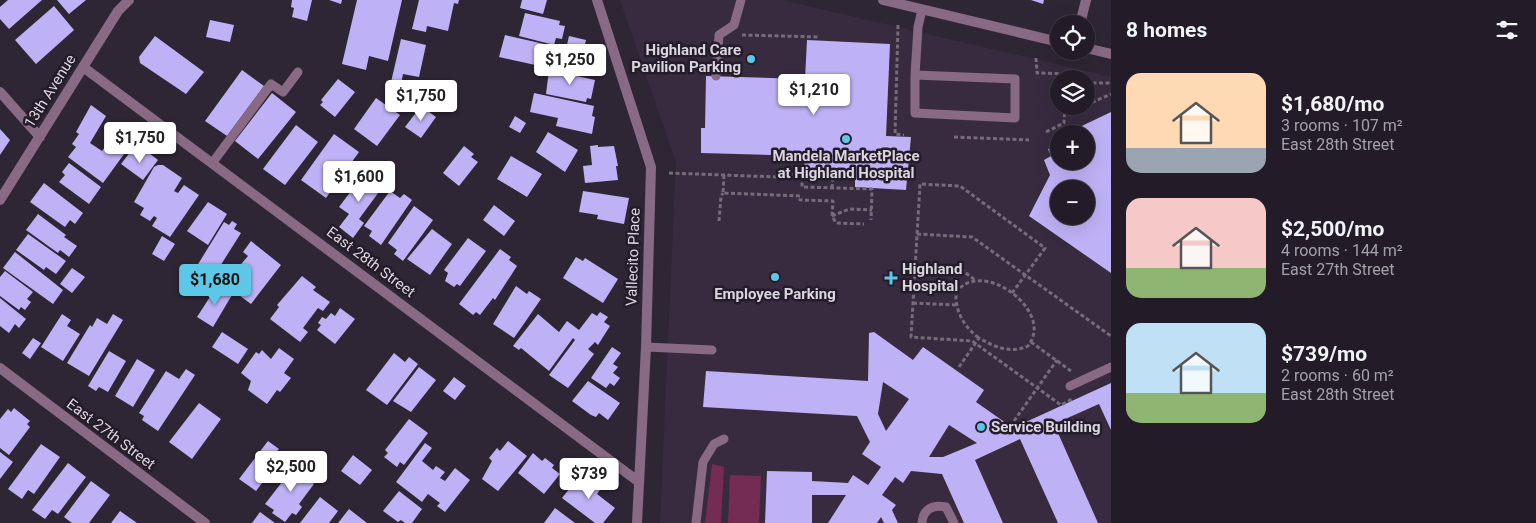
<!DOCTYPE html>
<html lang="en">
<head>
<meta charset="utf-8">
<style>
  body { margin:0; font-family:Roboto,sans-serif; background:#2b2530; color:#f1f3f6; height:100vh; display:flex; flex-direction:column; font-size:19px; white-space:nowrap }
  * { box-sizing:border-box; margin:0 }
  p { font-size:16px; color:#a3a1a8 }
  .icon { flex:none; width:28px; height:28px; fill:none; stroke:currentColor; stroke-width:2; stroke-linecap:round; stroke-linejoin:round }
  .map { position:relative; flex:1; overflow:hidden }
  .panel { display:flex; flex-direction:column; background:#231c28; width:425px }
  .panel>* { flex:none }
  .controls { position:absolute; left:1050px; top:15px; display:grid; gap:10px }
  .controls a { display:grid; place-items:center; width:45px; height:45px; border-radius:50%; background:#231c28; box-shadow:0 5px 20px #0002,0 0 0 1px #403a45; font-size:25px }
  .price { position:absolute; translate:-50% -42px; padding:0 11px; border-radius:5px; background:#fff; color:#222; font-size:16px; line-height:32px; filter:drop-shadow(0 1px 2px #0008) }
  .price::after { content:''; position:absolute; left:50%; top:30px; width:15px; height:11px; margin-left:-8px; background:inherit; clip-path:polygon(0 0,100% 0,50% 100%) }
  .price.current { background:#5cc7e7; color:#111 }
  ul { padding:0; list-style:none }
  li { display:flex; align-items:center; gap:15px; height:125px; padding:0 15px }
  li span { display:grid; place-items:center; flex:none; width:140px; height:100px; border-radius:15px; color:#555 }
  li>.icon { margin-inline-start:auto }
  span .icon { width:60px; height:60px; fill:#fffc; stroke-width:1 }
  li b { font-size:21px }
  h2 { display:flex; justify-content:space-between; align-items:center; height:60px; padding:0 15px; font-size:21px }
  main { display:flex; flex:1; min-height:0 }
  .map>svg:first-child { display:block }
  .built { fill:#382b40; fill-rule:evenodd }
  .green { fill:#742b54 }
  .building { fill:#bfb1f5; fill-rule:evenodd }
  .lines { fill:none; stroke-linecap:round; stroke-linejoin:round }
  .path { stroke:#746c79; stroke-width:3; stroke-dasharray:4 2.5; stroke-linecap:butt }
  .service { stroke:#886a84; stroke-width:9 }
  .minor { stroke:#886a84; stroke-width:10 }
  .poi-dot { fill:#5cc7e7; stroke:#251c2b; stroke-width:2 }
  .labels { text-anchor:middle; stroke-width:5; stroke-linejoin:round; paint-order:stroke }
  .poi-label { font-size:15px; font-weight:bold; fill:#dbd5df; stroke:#251c2b }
  .street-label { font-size:15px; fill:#dbd5df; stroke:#251c2b }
</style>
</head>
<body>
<main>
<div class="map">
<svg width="1111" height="523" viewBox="0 0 1111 523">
  <rect width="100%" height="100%" fill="#2f2635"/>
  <path class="built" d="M620 0H782L1111 77V523H660L676 162ZM1059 79H1086V106H1059ZM1059 134H1086V161H1059ZM1059 189H1086V216H1059Z"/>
  <path class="green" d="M712 464 724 467 721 523H705Z
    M730 475 761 476 759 523H728Z"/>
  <path class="building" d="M8 0H42L9 29 0 19V7Z
    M57 0H86L69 14Z
    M292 0H312L307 21 292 17 294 8 291 7Z
    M329 0H342L341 4Z
    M357 0H402L388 61 369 56 366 70 342 64Z
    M419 0H459L458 4 454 3 448 31 427 26 426 32 412 29Z
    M522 0H547L543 14 520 8Z
    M1031 0H1044L1043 4Z
    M54 6 74 30 36 64 15 40Z
    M525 13 560 21 559 25 565 26 562 39 556 38 554 45 519 36Z
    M210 20 234 25 230 42 206 37Z
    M505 35 553 46 552 52 570 56 567 72 499 57Z
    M155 36 204 72 186 94 140 63 139 57Z
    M569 36 586 40 583 53 566 49Z
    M401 39 426 45 419 77 403 74 401 84 391 82Z
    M807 40 890 44 886 136 911 137 906 190 855 187V175L804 173 805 156 701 153V128H705L706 76 805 79Z
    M242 70 264 86 227 136 205 121Z
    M549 70 595 80 591 99 587 98 586 102 546 94Z
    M338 79 355 92 335 117 320 105 323 102 321 100Z
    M272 93 296 112 258 159 235 141Z
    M534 93 594 106 592 116 595 117 592 134 556 126 558 118 530 112Z
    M376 98 400 115 377 146 354 129Z
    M91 105 106 116 90 143 102 151 111 138 127 150 103 183 68 157 76 147 72 144 79 134 76 132Z
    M421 106 436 117 421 138 405 127Z
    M1111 112V273L1029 216 1050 175 1044 160 1051 156 1048 149 1055 147 1051 140 1059 137V161H1086V134H1065ZM1059 189H1086V216H1059Z
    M515 116 526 123 520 133 509 127Z
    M296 125 318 142 285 185 263 169Z
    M0 129 10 140 0 155Z
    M548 132 578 150 565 172 536 152Z
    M334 134 359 152 326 198 301 180Z
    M598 145V147L614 146 618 166H616L618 180 585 183 583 166 592 165 590 146Z
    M464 146 474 154 471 157 478 162 459 186 443 173Z
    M145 150 158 160 143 180 121 164 131 151 139 157Z
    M511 156 542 174 527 197 497 179Z
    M69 163 101 187 89 204 59 182 65 175 62 172Z
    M158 165H163L182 178 174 191 178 193 184 185 199 195 170 237 152 226 157 218 154 216 150 221 140 215 144 208 134 202 154 167Z
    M366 171 373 176 369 181 375 186 382 177 387 181 359 219 364 223 353 238 339 227 349 214 339 207Z
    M44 183 83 213 75 224 70 220 65 227 30 202Z
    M390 191 400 198 404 194 412 200 381 245 369 236 372 231 364 226Z
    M583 191 629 198 624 224 597 219 598 215 579 212Z
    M208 202 227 214 208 245 187 231Z
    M494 205 515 221 504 236 483 220Z
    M414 206 433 220 403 261 394 254 397 250 388 243Z
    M38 214 66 235 64 237 77 246 69 257 60 250 58 253 26 230Z
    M232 221 237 224 234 229 241 233 217 271 214 269 205 282 192 274 224 222 229 225Z
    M432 229 452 244 430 275 407 259Z
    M28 234 66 261 56 274 46 267 44 270 16 250Z
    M162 236 175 244 164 261 152 254Z
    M468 238 486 251 460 286 457 284 454 287 445 281 448 273 444 270Z
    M251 241 281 265 251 304 224 284 248 256 243 252Z
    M500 249 511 257 509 260 517 266 495 300 493 298 480 315 476 312 473 315 459 304Z
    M15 252 63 290 53 304 3 268Z
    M576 257 583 261 585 258 618 279 603 303 563 278Z
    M72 268 85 277 72 293 60 284Z
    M5 271 33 292 27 299 31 302 25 310 21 307 19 310 0 296V277Z
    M302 276 316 287 313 290 330 302 323 311 318 308 303 328 308 332 300 342 270 319 279 307 277 305Z
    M217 286 232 295 213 327 197 317Z
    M516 286 527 294 529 291 541 299 514 338 493 324Z
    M0 298 26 319 19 328 15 324 9 333 0 326Z
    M340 308 355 319 335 344 317 330 321 325 318 323 322 317 326 319 331 313 335 316Z
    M600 312 608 317 604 322 610 326 598 345 595 342 588 349 594 354 568 388 549 375 575 340 573 338 549 371 521 348 519 350 513 346 538 314 559 332 567 321 579 330 592 313 597 316Z
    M62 314 71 320 67 326 80 334 63 361 41 347Z
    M113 314 123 320 89 376 67 363 90 325 92 327 97 318 107 324Z
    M222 332 248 349 238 364 212 347Z
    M874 332 913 360 923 347 984 390 976 402 1013 428 1111 383V430L1099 404 1054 424 1098 523H1058L1020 439 975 460 1003 523H964L942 474 911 471 903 483 895 477 882 495 896 505 892 510 898 523H884L881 517 877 523H828L846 495H812V523H765L767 471 812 472V481L848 483 853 475 868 485 881 467 862 454 870 442 857 416 703 407 706 371 868 381 869 333ZM883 382 909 399 886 431 878 414ZM949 425 977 443 943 457H929Z
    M33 338 41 343 30 359 22 353Z
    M612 347 621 353 613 364 618 367 613 373 620 378 614 386 610 383 606 388 591 378Z
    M279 348 294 359 284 373 291 378 280 392 277 390 267 404 248 390 251 381 241 373 256 352 259 354 262 350 271 359Z
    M109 351 126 361 108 392 99 387 96 391 88 386Z
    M394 353 405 362 409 357 418 364 387 405 366 390Z
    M137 359 155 370 133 407 115 396Z
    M419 367 436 380 411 412 393 401Z
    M186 369 195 375 158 431 142 420 144 416 139 413 166 371 179 379Z
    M454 377 466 386 455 400 443 391Z
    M588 381 620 403 608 420 599 413 596 417 591 415 572 401Z
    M199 403 221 419 192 459 169 442Z
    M14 408 30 421 27 424 30 427 9 455 0 448V419L8 409 11 412Z
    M409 419 428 433 404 465 400 462 397 467 384 457 388 453 385 450Z
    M268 441 279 449 276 452 282 457 256 491 239 479Z
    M508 441 527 456 498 491 482 479 492 461 489 458 497 448 500 451Z
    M425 443 432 448 422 461 433 470 436 466 445 472 440 478 445 481 455 468 470 480 445 512 437 506 440 503 428 494 422 502 396 482Z
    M41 444 60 457 34 494 28 490 22 499 8 489Z
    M0 452 13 462 0 479Z
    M533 453 542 461 545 458 554 465 552 468 560 474 544 494 518 473Z
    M353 455 372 470 360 485 341 471Z
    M68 463 86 477 58 514 52 510 45 519 32 510Z
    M296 464 304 470 301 474 306 477 311 471 317 475 312 482 314 484 299 504 302 507 296 515 292 513 285 522 272 513 274 510 265 504Z
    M592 476 603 485 597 494 615 508 603 523H595L562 498 577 479 585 485Z
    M91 481 110 495 89 523H72L64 517Z
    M399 491 422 509 412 523H405L401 520 398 522 383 511Z
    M320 497 338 511 329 523H300Z
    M555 508 575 523H544Z
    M349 509 367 523H338Z
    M120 511 137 523H111Z
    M260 512 275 523H252Z"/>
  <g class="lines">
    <path class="path" d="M898 25 895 134 904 135
      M742 35 820 37
      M1036 58 1037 73 1074 74V79
      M1086 83H1111
      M1086 105 1111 94
      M1065 114 1083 106
      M1046 132 1064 123 1065 106
      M954 137 1029 140
      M669 173 777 177V174L855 177
      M724 175 723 193 800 196V200L833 201 832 216 836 223 864 224
      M802 176V187L872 189 871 220
      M832 188 833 177
      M832 216 849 209 872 210
      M719 221 721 196 723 193
      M917 234 972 237 1111 336
      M915 268 962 270 975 280
      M1012 293 1045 248 960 186 920 184 911 337 972 341 1061 405 1072 399
      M913 303 957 305
      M1031 342 1071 371
      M959 367 979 338C995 347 1010 354 1028 346 1056 311 980 256 956 293 955 311 964 327 979 338
      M1014 421 1057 360"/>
    <path class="service" d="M915 75 1015 79V118L915 113Z
      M915 75 918 27 922 10
      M716 76 719 35 734 25 741 0
      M213 162 271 84 283 92 298 72
      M646 347 712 350
      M1070 386 1111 367
      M696 523 703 462 714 444 724 439
      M922 523C923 509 933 504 946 507L954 523"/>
    <path class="minor" d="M597 0 651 167 646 347 637 523
      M883 0 1059 42
      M1080 24 1086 0
      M1086 48 1111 54
      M83 67 639 482
      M0 92 40 137
      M0 200 118 11 129 0
      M0 368 205 523"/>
  </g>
  <g class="poi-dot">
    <circle cx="751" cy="59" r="5"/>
    <circle cx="846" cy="139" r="5"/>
    <circle cx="775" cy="277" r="5"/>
    <path d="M888.5 270.5h5v5h5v5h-5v5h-5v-5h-5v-5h5z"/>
    <circle cx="981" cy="427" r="5"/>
  </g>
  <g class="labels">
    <g class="poi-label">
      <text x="741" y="55" text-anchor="end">Highland Care<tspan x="741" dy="17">Pavilion Parking</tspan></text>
      <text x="846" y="161">Mandela MarketPlace<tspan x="846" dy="17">at Highland Hospital</tspan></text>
      <text x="902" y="274" text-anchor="start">Highland<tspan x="902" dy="17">Hospital</tspan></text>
      <text x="775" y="299">Employee Parking</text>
      <text x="991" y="432" text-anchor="start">Service Building</text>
    </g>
    <g class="street-label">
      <text transform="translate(50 91) rotate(-58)" y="5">13th Avenue</text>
      <text transform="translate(633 257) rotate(-88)" y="5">Vallecito Place</text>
      <text transform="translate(371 262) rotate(37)" y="5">East 28th Street</text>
      <text transform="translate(111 434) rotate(37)" y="5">East 27th Street</text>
    </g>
  </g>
</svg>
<div class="controls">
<a><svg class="icon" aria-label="locate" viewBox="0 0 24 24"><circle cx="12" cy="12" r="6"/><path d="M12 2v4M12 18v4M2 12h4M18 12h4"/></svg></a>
<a><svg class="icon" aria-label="layers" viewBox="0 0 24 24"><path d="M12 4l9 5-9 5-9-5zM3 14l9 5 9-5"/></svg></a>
<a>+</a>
<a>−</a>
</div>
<b class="price" style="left:570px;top:86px">$1,250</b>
<b class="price" style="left:814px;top:116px">$1,210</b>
<b class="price" style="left:421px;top:122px">$1,750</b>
<b class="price" style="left:140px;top:164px">$1,750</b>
<b class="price" style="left:359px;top:203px">$1,600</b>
<b class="price current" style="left:215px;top:306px">$1,680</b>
<b class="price" style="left:291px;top:493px">$2,500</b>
<b class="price" style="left:589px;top:500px">$739</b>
</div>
<section class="panel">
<h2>8 homes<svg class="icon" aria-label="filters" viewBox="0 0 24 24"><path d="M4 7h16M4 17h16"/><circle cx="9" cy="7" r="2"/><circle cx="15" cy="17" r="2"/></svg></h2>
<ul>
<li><span style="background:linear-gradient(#ffd9b3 75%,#9aa5b1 0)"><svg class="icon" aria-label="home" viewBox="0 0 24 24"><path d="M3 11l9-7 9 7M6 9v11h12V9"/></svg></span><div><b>$1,680/mo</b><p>3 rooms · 107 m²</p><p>East 28th Street</p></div></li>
<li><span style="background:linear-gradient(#f6c9c9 70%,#8fb573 0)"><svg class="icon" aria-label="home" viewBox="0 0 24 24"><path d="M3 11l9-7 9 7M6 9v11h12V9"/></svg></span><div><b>$2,500/mo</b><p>4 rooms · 144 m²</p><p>East 27th Street</p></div></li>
<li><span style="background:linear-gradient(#bfe0f5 70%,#8fb573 0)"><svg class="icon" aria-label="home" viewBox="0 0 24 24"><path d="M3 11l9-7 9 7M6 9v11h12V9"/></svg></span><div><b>$739/mo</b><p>2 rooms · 60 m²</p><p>East 28th Street</p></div></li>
</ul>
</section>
</main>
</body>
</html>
